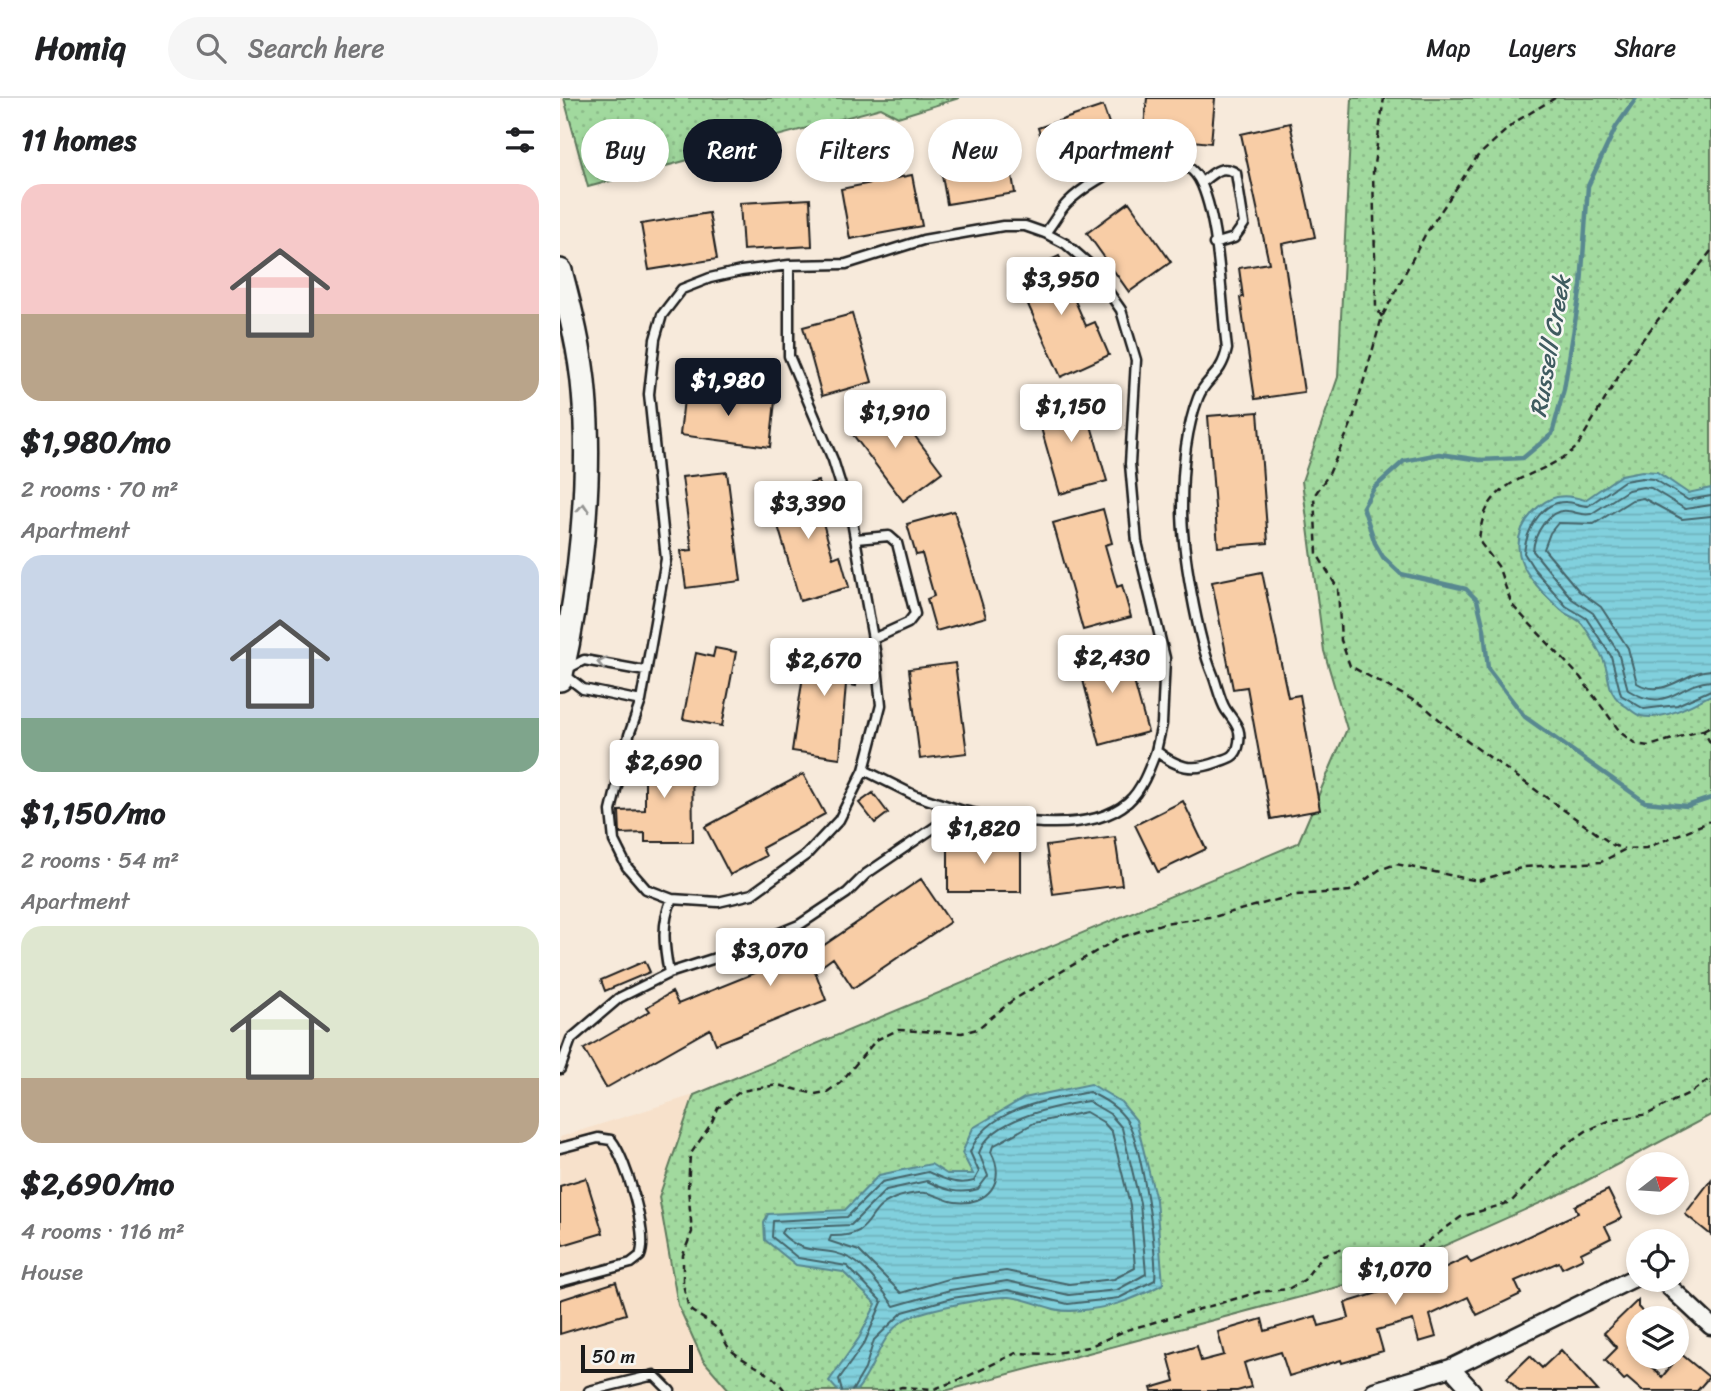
<!DOCTYPE html>
<html lang="en">
<head>
<meta charset="utf-8">
<style>
  body { margin:0; font-family:Sriracha,sans-serif; background:#f6f6f6; color:#202124; height:100vh; display:flex; flex-direction:column; font-size:26px; white-space:nowrap }
  * { box-sizing:border-box; margin:0 }
  p { font-size:23px; color:#757577 }
  .icon { flex:none; width:38px; height:38px; fill:none; stroke:currentColor; stroke-width:2; stroke-linecap:round; stroke-linejoin:round }
  .map { position:relative; flex:1; overflow:hidden }
  .details { display:flex; flex-direction:column; background:#fff; width:560px }
  .details>* { flex:none }
  .guide { position:absolute; left:21px; top:21px; width:665px; height:63px; display:flex; gap:14px }
  .needle { width:46px; rotate:73deg }
  .fabs { position:absolute; left:1066px; top:1054px; display:grid; gap:14px }
  .fabs a { display:grid; place-items:center; width:63px; height:63px; border-radius:50%; background:#fff; box-shadow:0 4px 10px #0003; font-size:35px }
  .scale { position:absolute; left:21px; bottom:18px; width:112px; box-sizing:border-box; padding-left:7px; border:4px solid #1c1c1c; border-top:0; font-size:19px; line-height:24px; white-space:nowrap; color:#1c1c1c; -webkit-text-stroke:5px #f6f6f2; paint-order:stroke }
  .price { position:absolute; translate:-50% -60px; padding:0 16px; border-radius:7px; background:#fff; color:#222; font-size:23px; line-height:46px; filter:drop-shadow(0 2px 4px #0008) }
  .price::after { content:''; position:absolute; left:50%; top:42px; width:21px; height:16px; margin-left:-10px; background:inherit; clip-path:polygon(0 0,100% 0,50% 100%) }
  .price.current { background:#111827; color:#fff }
  ul { padding:0; list-style:none }
  li { display:grid; align-content:center; gap:14px; height:371px; padding:0 21px }
  li span { display:grid; place-items:center; height:217px; border-radius:21px; color:#555 }
  li>.icon { margin-inline-start:auto }
  span .icon { width:126px; height:126px; fill:#fffc; stroke-width:1 }
  li b { font-size:30px }
  h2 { display:flex; justify-content:space-between; align-items:center; height:84px; padding:0 21px; font-size:30px }
  .chip { padding:0 24px; border-radius:32px; background:#fff; box-shadow:0 4px 10px #0003; font-size:24px; line-height:63px }
  .chip.current { background:#111827; color:#fff }
  header { display:flex; align-items:center; gap:42px; box-sizing:border-box; height:98px; padding:0 35px; background:#fff; border-bottom:2px solid #e0e0e0 }
  header strong { font-size:33px }
  nav { display:flex; gap:38px; margin-inline-start:auto; font-size:24px }
  .search { width:490px; height:63px; background:#f6f6f6; display:flex; align-items:center; gap:18px; box-sizing:border-box; padding:0 24px; border-radius:38px; color:#757577; font-size:26px }
  main { display:flex; flex:1; min-height:0 }
  .map>svg:first-child { display:block }
  .built { fill:#f7e1cb }
  .grass { fill:url(#grass-dots); stroke:#5e7a5d; stroke-width:2 }
  .water { fill:url(#water-rules); stroke:#598890; stroke-width:2 }
  .lines { fill:none; stroke-linecap:round; stroke-linejoin:round }
  .shore { stroke:#446469; stroke-width:2 }
  .stream { stroke:#598890; stroke-width:4.5 }
  .building { fill:#f8cda6; stroke:#1c1c1c; stroke-width:2 }
  .service-casing { stroke:#1c1c1c; stroke-width:13 }
  .minor-casing { stroke:#1c1c1c; stroke-width:21 }
  .secondary-casing { stroke:#1c1c1c; stroke-width:28 }
  .path { stroke:#1c1c1c; stroke-width:2.5; stroke-dasharray:7 5; stroke-linecap:butt }
  .service { stroke:#f6f6f2; stroke-width:8 }
  .minor { stroke:#f6f6f2; stroke-width:16 }
  .secondary { stroke:#f6f6f2; stroke-width:23 }
  .oneway { stroke:#949492 }
  .labels { text-anchor:middle; stroke-width:5; stroke-linejoin:round; paint-order:stroke }
  .water-label { font-size:24px; font-style:italic; fill:#3f5b60; stroke:#f6f6f2 }
</style>
</head>
<body>
<header>
<strong>Homiq</strong>
<div class="search"><svg class="icon" aria-label="search" viewBox="0 0 24 24"><circle cx="10" cy="10" r="6"/><path d="M15 15l6 6"/></svg>Search here</div>
<nav><a>Map</a><a>Layers</a><a>Share</a></nav>
</header>
<main>
<section class="details">
<h2>11 homes<svg class="icon" aria-label="filters" viewBox="0 0 24 24"><path d="M4 7h16M4 17h16"/><circle cx="9" cy="7" r="2"/><circle cx="15" cy="17" r="2"/></svg></h2>
<ul>
<li><span style="background:linear-gradient(#f6c9c9 60%,#b9a48a 0)"><svg class="icon" aria-label="home" viewBox="0 0 24 24"><path d="M3 11l9-7 9 7M6 9v11h12V9"/></svg></span><div><b>$1,980/mo</b><p>2 rooms · 70 m²</p><p>Apartment</p></div></li>
<li><span style="background:linear-gradient(#c9d6e8 75%,#7fa58c 0)"><svg class="icon" aria-label="home" viewBox="0 0 24 24"><path d="M3 11l9-7 9 7M6 9v11h12V9"/></svg></span><div><b>$1,150/mo</b><p>2 rooms · 54 m²</p><p>Apartment</p></div></li>
<li><span style="background:linear-gradient(#dfe7d0 70%,#b9a48a 0)"><svg class="icon" aria-label="home" viewBox="0 0 24 24"><path d="M3 11l9-7 9 7M6 9v11h12V9"/></svg></span><div><b>$2,690/mo</b><p>4 rooms · 116 m²</p><p>House</p></div></li>
</ul>
</section>
<div class="map">
<svg width="1151" height="1293" viewBox="0 0 1151 1293">
  <defs>
    <pattern id="grass-dots" width="8" height="8" patternUnits="userSpaceOnUse" patternTransform="scale(1.75)"><rect width="8" height="8" fill="#a1d99e"/><path d="M2 2h.1M6 6h.1" fill="none" stroke="#8aba88" stroke-width="1.8" stroke-linecap="round"/></pattern>
    <pattern id="water-rules" width="6" height="5" patternUnits="userSpaceOnUse" patternTransform="scale(1.75)"><rect width="6" height="5" fill="#81d0dd"/><path d="M0 2.5h6" fill="none" stroke="#6fb2bd"/></pattern>
  </defs>
  <rect width="100%" height="100%" fill="#f7eadb"/>
  <filter id="ink" filterUnits="userSpaceOnUse"><feTurbulence type="fractalNoise" baseFrequency=".0143" numOctaves="2"/><feDisplacementMap in="SourceGraphic" scale="14" xChannelSelector="R" yChannelSelector="G"/><feConvolveMatrix kernelMatrix="1 2 1 2 8 2 1 2 1" color-interpolation-filters="sRGB"/></filter>
  <g filter="url(#ink)">
    <path class="built" d="M134 997 99 1099 118 1207 143 1262 170 1293H0V1039Z"/>
    <path class="grass" d="M4 0H399L338 19 321 10 28 89Z
      M792 0H1151V1017L1007 1093 812 1180 385 1293H170L143 1262 118 1207 99 1099 134 997 738 745 787 631 764 553 742 383 778 279Z"/>
    <path class="water" d="M1082 373 1097 374 1128 395 1151 390V597C1132 607 1103 623 1081 618 1076 617 1071 612 1067 609 1042 594 1053 575 1040 555 1034 545 1028 531 1019 523 1014 519 1006 517 1001 512 971 485 939 452 973 414 989 397 1003 395 1025 402L1061 377Z
      M531 986 561 1004 576 1022 596 1102 603 1186C571 1203 549 1211 511 1213 490 1214 470 1200 448 1199 431 1198 357 1213 344 1222 318 1240 316 1269 297 1292L278 1293 269 1283 299 1240 316 1206 283 1174 236 1167 205 1142 204 1125 208 1116 285 1112 319 1077 371 1066 387 1076H413L402 1055 413 1030 464 1000Z"/>
    <g class="lines">
      <path class="shore" d="M1151 398 1128 402 1094 381 1082 380 1064 383 1028 408C1020 408 1014 404 1006 404 981 403 966 433 964 455L974 471 1006 508 1026 520 1051 558 1061 597 1084 611 1117 607 1151 592
        M1151 407 1125 411 1091 390 1083 389 1068 392 1031 416C1022 418 1016 414 1008 413 988 410 974 437 973 453L1012 501 1033 515 1058 554 1068 592C1109 617 1117 585 1151 583
        M1151 418 1122 421 1083 400 1072 402 1034 426 998 425 990 435 984 451 1019 493 1041 509 1068 550 1077 585C1105 602 1124 573 1151 572
        M528 1003 550 1016 562 1030 580 1105 586 1176 557 1192 509 1197 447 1183 390 1192 334 1208C323 1193 309 1171 291 1161 264 1146 246 1161 221 1135L224 1130 291 1127 326 1092 367 1083C385 1092 399 1097 418 1091L428 1078 419 1055C431 1020 496 1008 528 1003Z
        M526 1014 543 1024 552 1034 570 1107 575 1170 554 1181 509 1186 446 1173 388 1181 341 1195 299 1153 269 1143 271 1138C317 1139 303 1113 333 1101 340 1098 357 1094 365 1095 374 1095 385 1103 395 1104 428 1108 447 1083 431 1054L433 1048 474 1025Z
        M282 1293 279 1281 305 1244 322 1204 287 1168 238 1160 212 1139 213 1123 287 1119 322 1084 368 1074C385 1081 395 1088 414 1083L419 1074 410 1054C427 1010 487 1002 529 994 544 1001 558 1009 567 1023 581 1043 598 1156 595 1182L559 1200 508 1206 448 1192 392 1200 343 1214 314 1242 305 1271 292 1293"/>
      <path class="stream" d="M1076 0 1056 29 1028 88 1021 188 1004 291 992 336 963 360 920 362 879 356 844 363 814 390 803 409 815 445 823 459 841 476 906 491 917 502 924 531 928 571 965 619 1085 704 1127 708 1151 700"/>
    </g>
    <path class="building" d="M587 0H655L651 45 583 38Z
      M543 8 559 54 493 76 478 30Z
      M730 25 755 139 722 146 744 294 695 301 680 200 683 199 679 170 709 165 681 36Z
      M447 49 455 95 387 106 379 60Z
      M352 77 362 128 290 141 281 91Z
      M250 101 252 148 183 152 180 105Z
      M569 104 611 164 569 194 527 135Z
      M149 115 157 161 89 172 81 126Z
      M499 158 513 188 509 189 526 228 535 224 549 257 501 279 455 178Z
      M292 216 312 284 262 298 243 229Z
      M125 292 215 303 210 349 120 337Z
      M522 296 547 383 500 396 475 309Z
      M327 301 382 374 343 403 288 330Z
      M698 314 708 445 658 449 648 318Z
      M167 374 181 483 126 490 121 453 132 452 122 379Z
      M258 383 267 416 261 418 273 460 280 457 289 489 240 503 209 397Z
      M543 411 552 445 545 447 557 489 562 487 571 519 523 532 493 425Z
      M394 413 426 519 376 533 367 501 374 498 362 456 356 457 347 426Z
      M702 474 728 599 740 597 760 712 711 721 687 589 673 591 652 484Z
      M248 543 301 551 296 588 286 586 280 660 232 653Z
      M564 547 588 634 540 647 517 559Z
      M155 550 176 554 162 628 123 621 136 555 153 559Z
      M395 565 407 655 360 661 349 571Z
      M85 654H132L133 744H85V735L60 736 59 713 85 712Z
      M243 676 265 716 202 750 206 758 170 777 145 729Z
      M313 695 328 715 315 725 299 705Z
      M623 703 646 751 598 774 575 727Z
      M555 739 562 787 493 796 486 748Z
      M388 742H461V794H388Z
      M361 781 390 824 293 890 273 860 255 873 266 902 156 946 150 931 46 990 24 951 90 913 87 909 112 894 118 906 247 854 248 858Z
      M85 863 90 874 45 893 41 882Z
      M26 1080 43 1135 3 1147 0 1136V1088Z
      M1151 1082V1137L1125 1116Z
      M1048 1092 1062 1120 1045 1128 1051 1140 1021 1155 1023 1160 1002 1170 999 1164 955 1183 961 1196 917 1217 908 1199 870 1217 876 1239 859 1244 853 1222 817 1232 823 1253 782 1265 781 1262 729 1278 721 1254 684 1265 691 1289 677 1293H592L591 1290 615 1283 608 1257 637 1248 641 1263 664 1257 658 1234 702 1221 705 1233 756 1218 759 1228 789 1220 785 1205 870 1179 869 1177 907 1159 911 1165 1018 1115 1015 1108Z
      M56 1184 66 1216 0 1236V1202Z
      M1078 1202V1209L1088 1220H1078V1240L1069 1248 1102 1279 1121 1256 1149 1279 1137 1293H1082L1067 1280 1064 1282 1045 1262 1057 1250 1044 1235Z
      M1001 1252 1038 1293H959L947 1280 970 1258 982 1270Z"/>
    <g class="lines">
      <g class="service-casing">
        <path id="service" d="M641 85C653 75 661 66 676 75L684 126 674 140 654 146
          M229 167V258L273 362 292 423 316 558 321 607 304 672 279 722 246 757 192 796 158 804 112 801 86 791 67 769 54 743 51 713 69 637 81 603 106 461 89 296 95 241 102 217 122 191 150 180 181 173 229 167 286 166 363 142 443 128H465L485 135 506 146 529 166 561 212 576 262 570 366 577 444 605 560 602 626 596 653C618 670 632 674 658 664 668 660 675 660 678 649 683 631 675 625 666 612 660 603 657 587 653 577 637 539 622 452 622 410 622 374 625 334 638 300 646 279 661 279 667 251 661 204 660 130 642 87 618 32 535 77 507 105 499 113 493 126 485 135
          M296 441 329 438 337 445 355 516 348 525 313 541
          M81 603 23 591 1 574 24 562 85 573
          M304 672 354 697 400 712
          M109 875C104 849 101 825 112 801
          M0 971 11 941 59 900 109 875 171 855 239 827 287 795 306 776 400 712C446 723 529 738 568 704 582 692 590 669 596 653
          M0 1050 38 1040 51 1042C66 1060 89 1137 80 1158L71 1165 0 1184
          M29 1293 94 1277 110 1293"/>
      </g>
      <g class="minor-casing">
        <path id="minor" d="M1101 1181 1151 1228
          M891 1270 912 1293
          M814 1293 891 1270 1078 1178"/>
      </g>
      <g class="secondary-casing">
        <path id="secondary" d="M0 173C10 211 21 254 24 294 32 384 20 492 0 581"/>
      </g>
      <path class="path" d="M995 0 955 24 917 59 865 137 822 219 792 324 769 376 754 398 757 456 778 491 781 542 790 568 864 608 890 631 1053 747 1064 751
        M1151 153 1073 254 1017 349C977 385 924 374 919 443L938 468 952 507 1020 579 1061 635 1076 646 1089 648 1143 632 1151 646
        M822 219 816 209 813 73 824 0
        M1143 632 1151 628
        M225 1293C208 1270 191 1269 172 1253 165 1247 165 1241 160 1234 152 1224 139 1219 129 1211L123 1186V1157L132 1134 128 1090 130 1057 151 1026 158 1010 181 993 218 987 255 996 267 994 280 985 316 942 338 932 402 935 417 931 453 902 559 840 604 825 657 818 735 797 790 793 819 772 836 766 918 783 964 769 1041 764 1066 751 1086 750 1151 723
        M327 1293 342 1289 374 1291 404 1280 456 1255 491 1256 528 1249 567 1232 699 1194 728 1191 744 1182 763 1157 778 1152 839 1154 860 1149 901 1119 951 1104 1002 1050 1026 1033 1049 1023 1088 1016 1133 993 1151 980"/>
      <use href="#service" class="service"/>
      <use href="#minor" class="minor"/>
      <use href="#secondary" class="secondary"/>
    </g>
    <defs><path id="oneway-chevron" d="M-2-3.5L2.5 0L-2 3.5" fill="none" stroke-width="1.6" stroke-linecap="round" stroke-linejoin="round" transform="scale(1.75)"/></defs>
    <g class="oneway">
      <use href="#oneway-chevron" transform="translate(23 410) rotate(-86)"/>
      <use href="#oneway-chevron" transform="translate(42 565) rotate(-169)"/>
    </g>
  </g>
  <g class="labels">
    <g class="water-label">
      <text transform="translate(990 248) rotate(-80)" y="8">Russell Creek</text>
    </g>
  </g>
</svg>
<div class="fabs">
<a><svg class="needle" viewBox="-14 -14 28 28"><path d="M0-13l5 13h-10z" fill="#e53935"/><path d="M0 13l5-13h-10z" fill="#757577"/></svg></a>
<a><svg class="icon" aria-label="locate" viewBox="0 0 24 24"><circle cx="12" cy="12" r="6"/><path d="M12 2v4M12 18v4M2 12h4M18 12h4"/></svg></a>
<a><svg class="icon" aria-label="layers" viewBox="0 0 24 24"><path d="M12 4l9 5-9 5-9-5zM3 14l9 5 9-5"/></svg></a>
</div>
<div class="scale">50 m</div>
<b class="price" style="left:501px;top:219px">$3,950</b>
<b class="price current" style="left:168px;top:320px">$1,980</b>
<b class="price" style="left:511px;top:346px">$1,150</b>
<b class="price" style="left:335px;top:352px">$1,910</b>
<b class="price" style="left:248px;top:443px">$3,390</b>
<b class="price" style="left:552px;top:597px">$2,430</b>
<b class="price" style="left:264px;top:600px">$2,670</b>
<b class="price" style="left:104px;top:702px">$2,690</b>
<b class="price" style="left:424px;top:768px">$1,820</b>
<b class="price" style="left:210px;top:890px">$3,070</b>
<b class="price" style="left:835px;top:1209px">$1,070</b>
<div class="guide">
<a class="chip">Buy</a>
<a class="chip current">Rent</a>
<a class="chip">Filters</a>
<a class="chip">New</a>
<a class="chip">Apartment</a>
</div>
</div>
</main>
</body>
</html>
